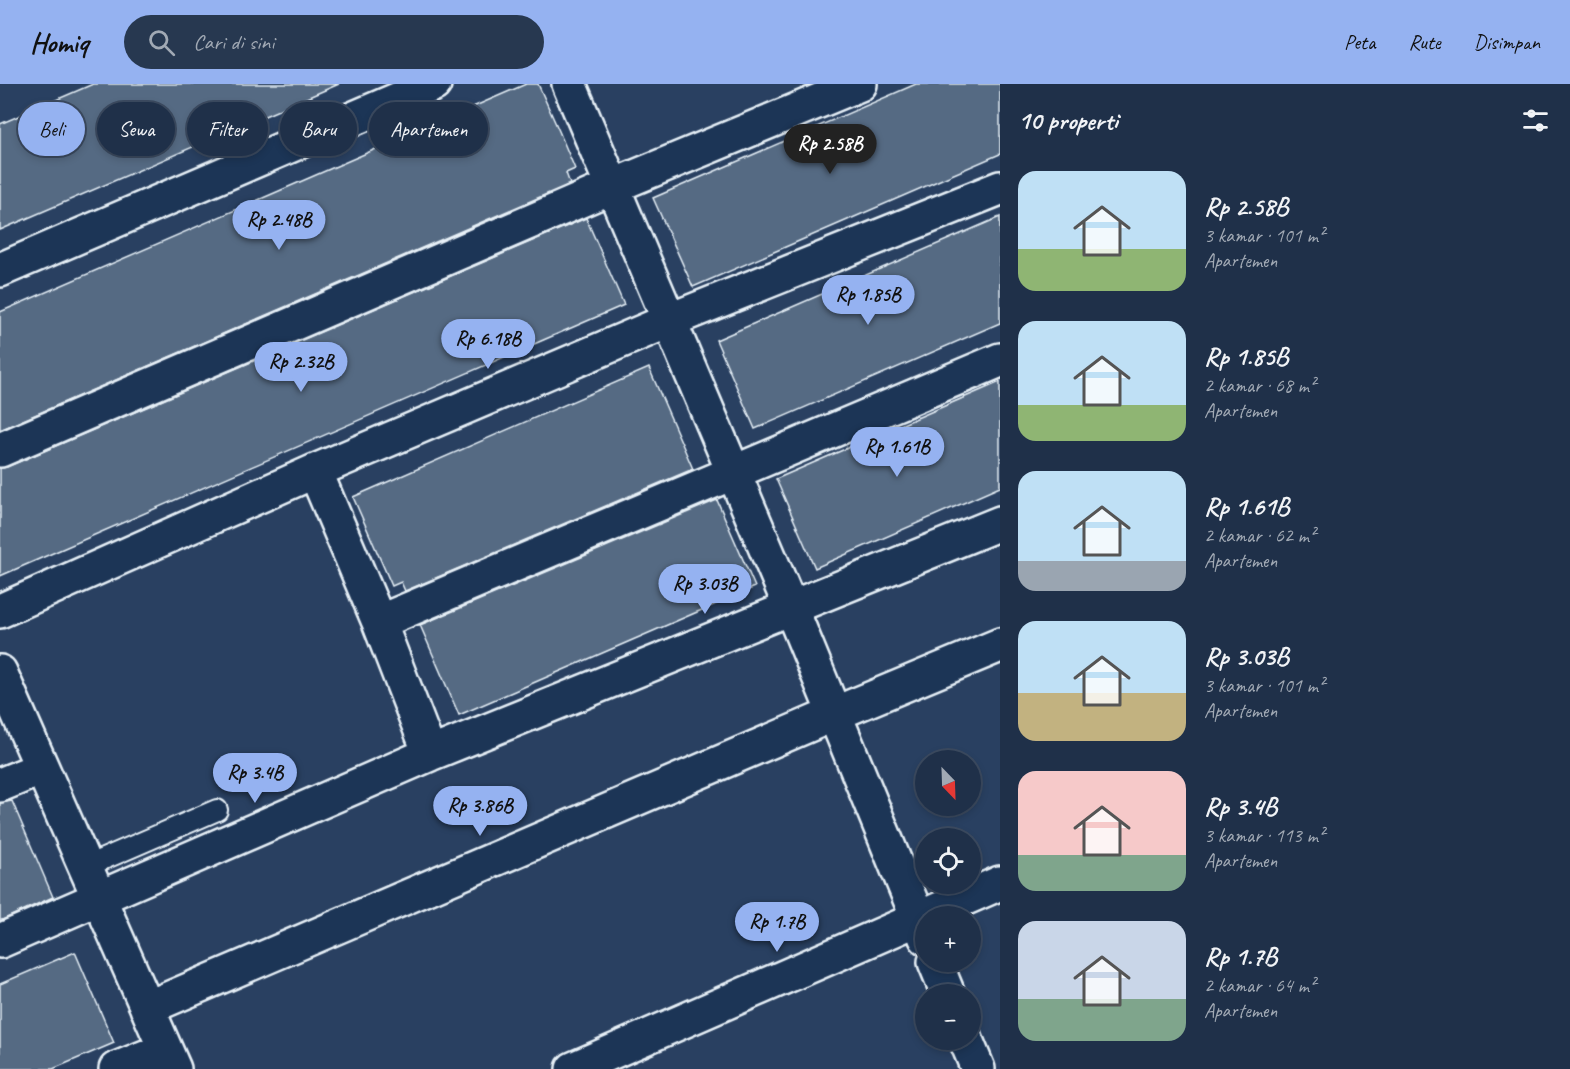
<!DOCTYPE html>
<html lang="id">
<head>
<meta charset="utf-8">
<style>
  body { margin:0; font-family:Caveat,sans-serif; background:#273850; color:#f1f3f6; height:100vh; display:flex; flex-direction:column; font-size:22px; white-space:nowrap }
  * { box-sizing:border-box; margin:0 }
  p { font-size:20px; color:#a1a9b4 }
  .icon { flex:none; width:33px; height:33px; fill:none; stroke:currentColor; stroke-width:2; stroke-linecap:round; stroke-linejoin:round }
  .map { position:relative; flex:1; overflow:hidden }
  .drawer { display:flex; flex-direction:column; background:#1f3049; width:570px }
  .drawer>* { flex:none }
  .top-card { position:absolute; left:18px; top:18px; width:570px; height:54px; display:flex; gap:12px }
  .needle { width:39px; rotate:157deg }
  .controls { position:absolute; left:915px; top:666px; display:grid; gap:12px }
  .controls a { display:grid; place-items:center; width:66px; height:66px; border-radius:50%; background:#1f3049; box-shadow:0 3px 9px #0003,0 0 0 2px #3c4b61; font-size:30px }
  .price { position:absolute; translate:-50% -51px; padding:0 14px; border-radius:21px; background:#95b2f1; color:#111; font-size:20px; line-height:39px; filter:drop-shadow(0 2px 3px #0008) }
  .price::after { content:''; position:absolute; left:50%; top:36px; width:18px; height:14px; margin-left:-9px; background:inherit; clip-path:polygon(0 0,100% 0,50% 100%) }
  .price.selected { background:#222; color:#fff }
  ul { padding:0; list-style:none }
  li { display:flex; align-items:center; gap:18px; height:150px; padding:0 18px }
  li span { display:grid; place-items:center; flex:none; width:168px; height:120px; border-radius:18px; color:#555 }
  li>.icon { margin-inline-start:auto }
  span .icon { width:72px; height:72px; fill:#fffc; stroke-width:1 }
  li b { font-size:26px }
  h2 { display:flex; justify-content:space-between; align-items:center; height:72px; padding:0 18px; font-size:26px }
  .pill { padding:0 21px; border-radius:27px; background:#1f3049; box-shadow:0 3px 9px #0003,0 0 0 2px #3c4b61; font-size:21px; line-height:54px }
  .pill.selected { background:#95b2f1; color:#111 }
  header { display:flex; align-items:center; gap:36px; box-sizing:border-box; height:84px; padding:0 30px; background:#95b2f1; color:#111 }
  header strong { font-size:28px }
  nav { display:flex; gap:33px; margin-inline-start:auto; font-size:21px }
  .search { width:420px; height:54px; background:#273850; display:flex; align-items:center; gap:15px; box-sizing:border-box; padding:0 21px; border-radius:33px; color:#a1a9b4; font-size:22px }
  main { display:flex; flex:1; min-height:0 }
  .map>svg:first-child { display:block }
  .building { fill:#556a83; stroke:#e8f1f8; stroke-width:1.5 }
  .lines { fill:none; stroke-linecap:round; stroke-linejoin:round }
  .service-casing { stroke:#e8f1f8; stroke-width:24 }
  .minor-casing { stroke:#e8f1f8; stroke-width:38 }
  .service { stroke:#1d3557; stroke-width:20 }
  .minor { stroke:#1d3557; stroke-width:33 }
</style>
</head>
<body>
<header>
<strong>Homiq</strong>
<div class="search"><svg class="icon" aria-label="search" viewBox="0 0 24 24"><circle cx="10" cy="10" r="6"/><path d="M15 15l6 6"/></svg>Cari di sini</div>
<nav><a>Peta</a><a>Rute</a><a>Disimpan</a></nav>
</header>
<main>
<div class="map">
<svg width="1000" height="985" viewBox="0 0 1000 985">
  <rect width="100%" height="100%" fill="#294061"/>
  <filter id="ink" filterUnits="userSpaceOnUse"><feTurbulence type="fractalNoise" baseFrequency=".0167" numOctaves="2"/><feDisplacementMap in="SourceGraphic" scale="12" xChannelSelector="R" yChannelSelector="G"/><feConvolveMatrix kernelMatrix="1 2 1 2 8 2 1 2 1" color-interpolation-filters="sRGB"/></filter>
  <g filter="url(#ink)">
    <path class="building" d="M93 0H339L0 146V40Z
      M526 0H538L559 47 575 85 566 89 570 100 0 346V228Z
      M916 0H1000V70L693 203 653 114Z
      M1000 133V239L755 345 716 256Z
      M586 134 624 221 0 492V384L7 383Z
      M649 284 693 385 405 507 401 498 392 502 353 413Z
      M1000 298V403L815 484 776 395Z
      M717 416 755 503 459 631 420 541Z
      M12 717 53 813 0 837V719Z
      M75 868 114 959 53 985H0V900Z"/>
    <g class="lines">
      <g class="service-casing">
        <path id="service" d="M85 783 217 726"/>
      </g>
      <g class="minor-casing">
        <path id="minor" d="M569 0 791 524 926 854
          M0 186 434 0
          M0 366 611 103 860 0
          M315 387 379 538 430 670
          M0 527 315 387 668 237 1000 104
          M379 538 1000 276
          M0 588 174 985
          M0 701 42 684
          M0 857 430 670 1000 439
          M935 878 948 910
          M147 924 834 630 1000 561
          M966 956 978 985
          M116 985 165 965
          M573 985 1000 799"/>
      </g>
      <use href="#service" class="service"/>
      <use href="#minor" class="minor"/>
    </g>
  </g>
</svg>
<div class="controls">
<a><svg class="needle" viewBox="-14 -14 28 28"><path d="M0-13l5 13h-10z" fill="#e53935"/><path d="M0 13l5-13h-10z" fill="#a1a9b4"/></svg></a>
<a><svg class="icon" aria-label="locate" viewBox="0 0 24 24"><circle cx="12" cy="12" r="6"/><path d="M12 2v4M12 18v4M2 12h4M18 12h4"/></svg></a>
<a>+</a>
<a>−</a>
</div>
<b class="price selected" style="left:830px;top:91px">Rp 2.58B</b>
<b class="price" style="left:279px;top:167px">Rp 2.48B</b>
<b class="price" style="left:868px;top:242px">Rp 1.85B</b>
<b class="price" style="left:488px;top:286px">Rp 6.18B</b>
<b class="price" style="left:301px;top:309px">Rp 2.32B</b>
<b class="price" style="left:897px;top:394px">Rp 1.61B</b>
<b class="price" style="left:705px;top:531px">Rp 3.03B</b>
<b class="price" style="left:255px;top:720px">Rp 3.4B</b>
<b class="price" style="left:480px;top:753px">Rp 3.86B</b>
<b class="price" style="left:777px;top:869px">Rp 1.7B</b>
<div class="top-card">
<a class="pill selected">Beli</a>
<a class="pill">Sewa</a>
<a class="pill">Filter</a>
<a class="pill">Baru</a>
<a class="pill">Apartemen</a>
</div>
</div>
<section class="drawer">
<h2>10 properti<svg class="icon" aria-label="filters" viewBox="0 0 24 24"><path d="M4 7h16M4 17h16"/><circle cx="9" cy="7" r="2"/><circle cx="15" cy="17" r="2"/></svg></h2>
<ul>
<li><span style="background:linear-gradient(#bfe0f5 65%,#8fb573 0)"><svg class="icon" aria-label="home" viewBox="0 0 24 24"><path d="M3 11l9-7 9 7M6 9v11h12V9"/></svg></span><div><b>Rp 2.58B</b><p>3 kamar · 101 m²</p><p>Apartemen</p></div></li>
<li><span style="background:linear-gradient(#bfe0f5 70%,#8fb573 0)"><svg class="icon" aria-label="home" viewBox="0 0 24 24"><path d="M3 11l9-7 9 7M6 9v11h12V9"/></svg></span><div><b>Rp 1.85B</b><p>2 kamar · 68 m²</p><p>Apartemen</p></div></li>
<li><span style="background:linear-gradient(#bfe0f5 75%,#9aa5b1 0)"><svg class="icon" aria-label="home" viewBox="0 0 24 24"><path d="M3 11l9-7 9 7M6 9v11h12V9"/></svg></span><div><b>Rp 1.61B</b><p>2 kamar · 62 m²</p><p>Apartemen</p></div></li>
<li><span style="background:linear-gradient(#bfe0f5 60%,#c2b280 0)"><svg class="icon" aria-label="home" viewBox="0 0 24 24"><path d="M3 11l9-7 9 7M6 9v11h12V9"/></svg></span><div><b>Rp 3.03B</b><p>3 kamar · 101 m²</p><p>Apartemen</p></div></li>
<li><span style="background:linear-gradient(#f6c9c9 70%,#7fa58c 0)"><svg class="icon" aria-label="home" viewBox="0 0 24 24"><path d="M3 11l9-7 9 7M6 9v11h12V9"/></svg></span><div><b>Rp 3.4B</b><p>3 kamar · 113 m²</p><p>Apartemen</p></div></li>
<li><span style="background:linear-gradient(#c9d6e8 65%,#7fa58c 0)"><svg class="icon" aria-label="home" viewBox="0 0 24 24"><path d="M3 11l9-7 9 7M6 9v11h12V9"/></svg></span><div><b>Rp 1.7B</b><p>2 kamar · 64 m²</p><p>Apartemen</p></div></li>
</ul>
</section>
</main>
</body>
</html>
